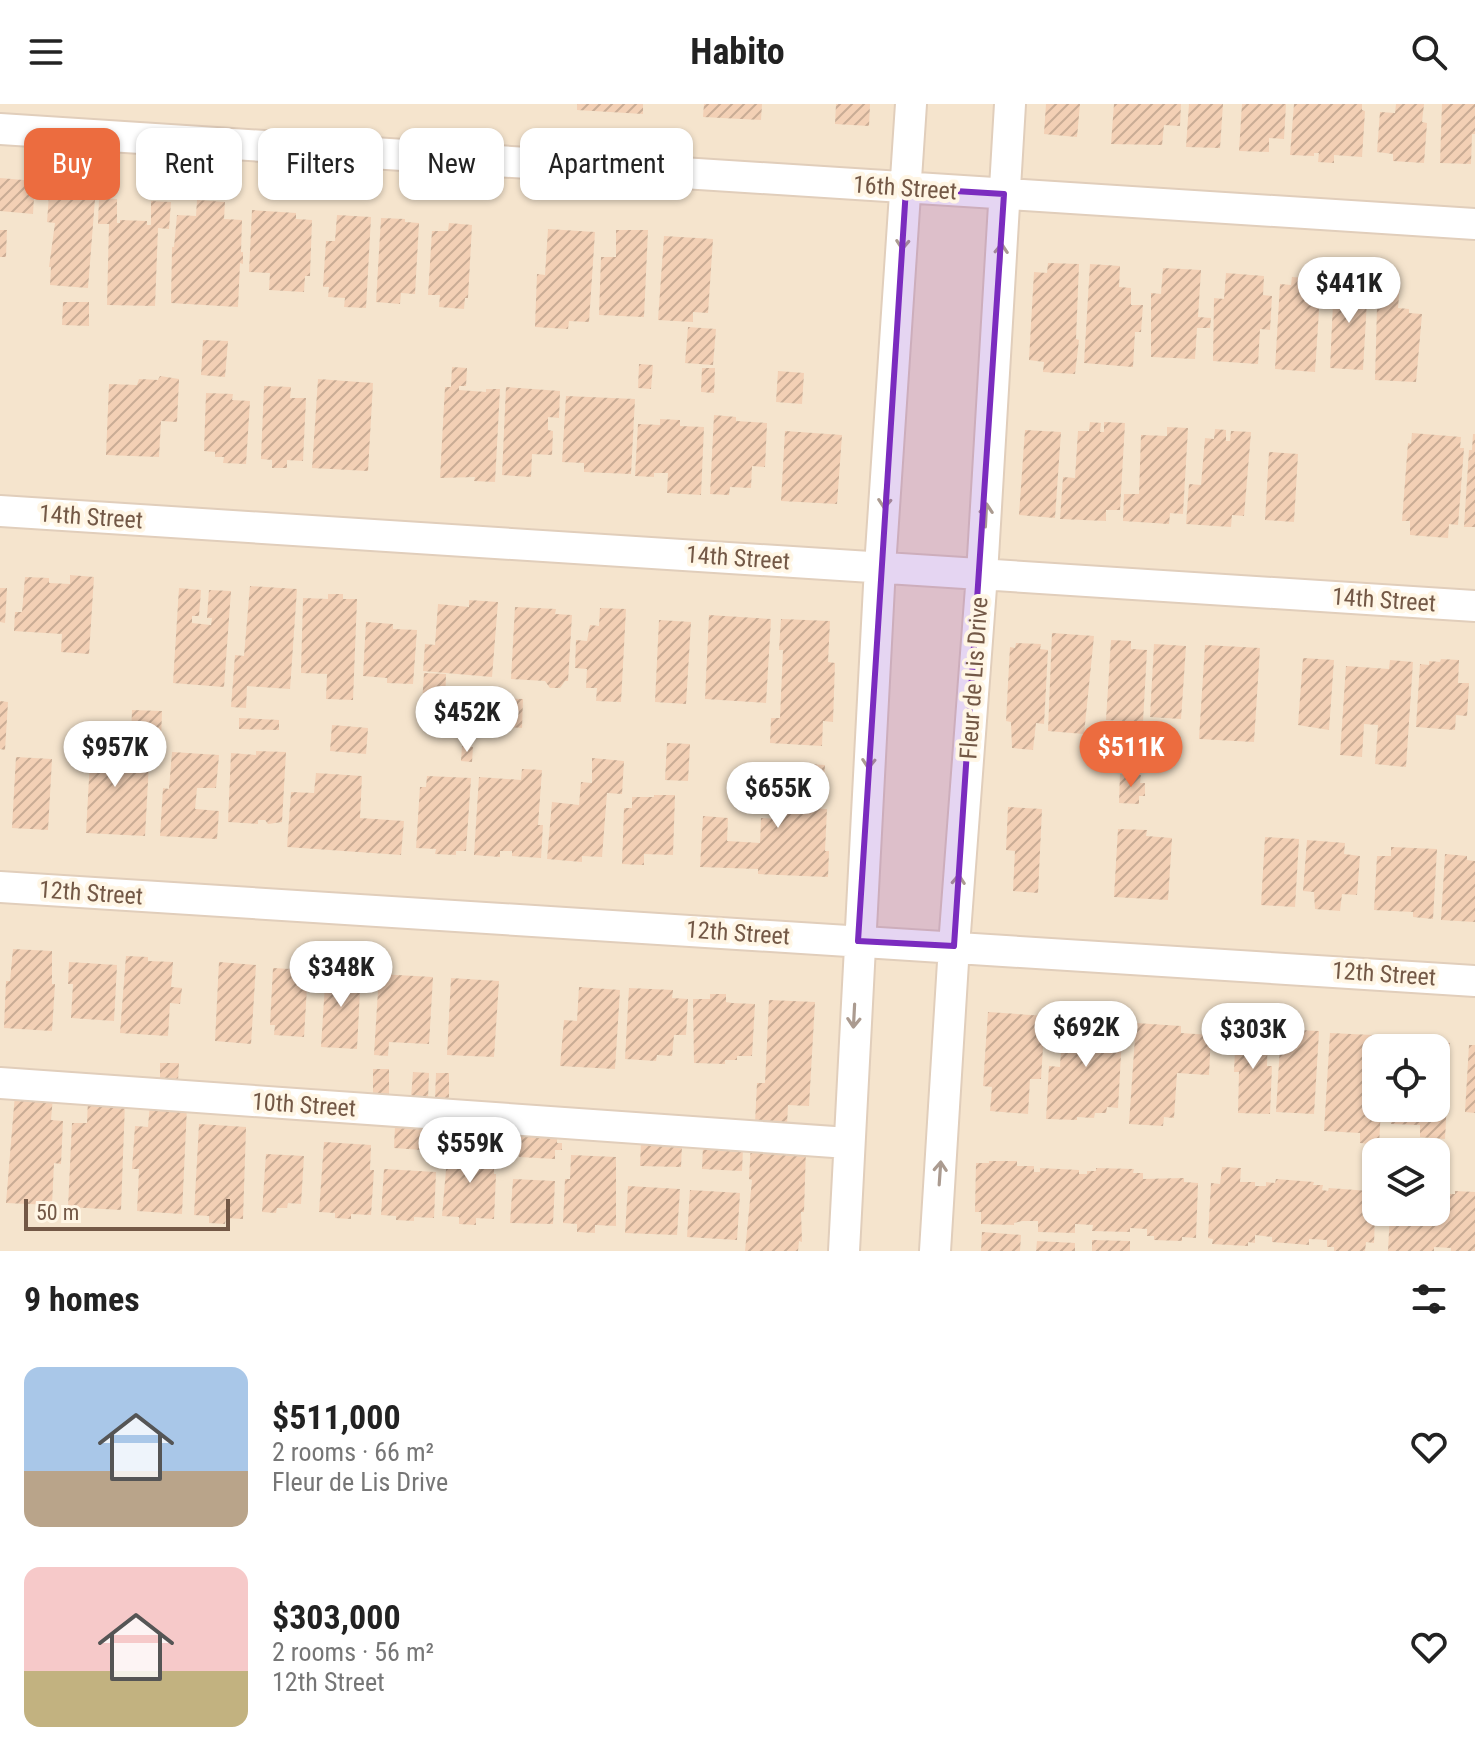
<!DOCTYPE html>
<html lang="en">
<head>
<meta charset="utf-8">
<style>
  body { margin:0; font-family:"Roboto Condensed",sans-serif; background:#f2f2f2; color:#222; height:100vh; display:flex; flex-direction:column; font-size:30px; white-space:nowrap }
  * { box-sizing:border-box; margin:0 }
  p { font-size:26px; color:#767676 }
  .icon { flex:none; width:44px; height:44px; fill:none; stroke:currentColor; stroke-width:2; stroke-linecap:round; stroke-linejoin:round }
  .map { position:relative; height:1147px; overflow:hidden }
  .drawer { display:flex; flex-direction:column; background:#fff; flex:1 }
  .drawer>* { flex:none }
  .banner { position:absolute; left:24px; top:24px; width:800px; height:72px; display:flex; gap:16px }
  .fabs { position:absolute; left:1362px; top:930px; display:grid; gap:16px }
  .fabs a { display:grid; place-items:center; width:88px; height:88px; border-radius:16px; background:#fff; box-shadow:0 2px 6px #0004; font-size:40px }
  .scale { position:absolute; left:24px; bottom:20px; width:206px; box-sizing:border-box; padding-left:8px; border:4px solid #735846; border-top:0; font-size:22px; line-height:28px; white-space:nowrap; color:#735846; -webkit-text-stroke:6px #fff6e5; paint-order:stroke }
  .price { position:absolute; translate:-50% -68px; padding:0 18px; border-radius:28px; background:#fff; color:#222; font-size:26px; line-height:52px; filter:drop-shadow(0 2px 4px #0008) }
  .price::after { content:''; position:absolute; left:50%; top:48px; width:24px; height:18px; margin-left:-12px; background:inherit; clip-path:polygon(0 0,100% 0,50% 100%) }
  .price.current { background:#ec6c3f; color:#fff }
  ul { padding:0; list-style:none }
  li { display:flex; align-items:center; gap:24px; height:200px; padding:0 24px }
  li span { display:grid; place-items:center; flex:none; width:224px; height:160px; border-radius:16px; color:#555 }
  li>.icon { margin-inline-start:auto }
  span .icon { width:96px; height:96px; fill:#fffc; stroke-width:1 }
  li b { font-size:34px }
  h2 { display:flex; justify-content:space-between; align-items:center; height:96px; padding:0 24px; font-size:34px }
  .tag { padding:0 28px; border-radius:16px; background:#fff; box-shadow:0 2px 6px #0004; font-size:28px; line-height:72px }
  .tag.current { background:#ec6c3f; color:#fff }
  header { display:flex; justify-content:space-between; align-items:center; height:104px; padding:0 24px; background:#fff; font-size:36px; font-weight:700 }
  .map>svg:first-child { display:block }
  .residential { fill:#f5e4cd; fill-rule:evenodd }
  .building { fill:url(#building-hatch) }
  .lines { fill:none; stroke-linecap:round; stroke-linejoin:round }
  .minor-casing { stroke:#e1cebb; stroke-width:34 }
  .minor { stroke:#fff; stroke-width:30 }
  .oneway { stroke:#ab9b90 }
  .marked { fill:#7b2cbf; fill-opacity:0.2; stroke:#7b2cbf; stroke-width:6; stroke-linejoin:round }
  .labels { text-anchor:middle; stroke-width:8; stroke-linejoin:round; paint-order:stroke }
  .street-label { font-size:24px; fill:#735846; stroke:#fff6e5 }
</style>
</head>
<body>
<header><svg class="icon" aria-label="menu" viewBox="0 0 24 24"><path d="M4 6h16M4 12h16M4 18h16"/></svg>Habito<svg class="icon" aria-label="search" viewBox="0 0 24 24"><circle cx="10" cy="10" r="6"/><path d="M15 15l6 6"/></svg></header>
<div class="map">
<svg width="1475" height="1147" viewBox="0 0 1475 1147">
  <defs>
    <pattern id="building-hatch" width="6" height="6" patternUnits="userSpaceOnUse" patternTransform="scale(2)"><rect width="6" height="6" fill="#f3d0b5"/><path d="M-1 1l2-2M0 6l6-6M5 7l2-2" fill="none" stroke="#c9ac95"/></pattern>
  </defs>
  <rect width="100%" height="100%" fill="#fdf2df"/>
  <path class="residential" d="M0 0H1475V1147H0ZM1376 944H1436V1004H1376ZM1376 1048H1436V1108H1376Z"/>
  <path class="building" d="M577 0H643V10L577 6Z
    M704 0H762L761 16 703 13Z
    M836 0H870L869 22 835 20Z
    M1046 0H1080L1077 33 1044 30Z
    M1114 0H1181L1180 22 1164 21 1162 41 1111 40Z
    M1189 0H1223L1220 44 1186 43Z
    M1242 0H1286L1284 35 1269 34V48L1239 47Z
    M1294 0H1362V6L1365 7 1362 53 1334 51V59L1318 58 1319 49H1314V52L1290 51Z
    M1396 0H1424L1422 18 1427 19 1424 59 1393 57V50L1377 48 1380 8 1395 9Z
    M1442 0H1475V30H1472L1471 60 1440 59Z
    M0 74 35 77 33 110 0 107Z
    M49 91 95 95 88 184 50 181 51 163H49L55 119 47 118Z
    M99 94 117 95V119H120V116L147 117V121H151V97L171 98 169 125 158 124 155 202 107 201 109 120H98Z
    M197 96 225 98 224 115 242 116 241 148H243V160L240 159 238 203 171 199 172 143H174L177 111 196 112Z
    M252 106 296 109V115L312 116 310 172H305L304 188 269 186 270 169 249 168Z
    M337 111 371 113 366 204 344 203 345 194 328 193 329 183H323L326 137H335Z
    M381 114 405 115V118L419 119 415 190 401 189 400 200 376 198Z
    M449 119 472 121 468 194H465L464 205 439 203 440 191H428L432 127H448Z
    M548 125 595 128 589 218 569 217 568 225 535 223 537 170 545 171Z
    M0 126H7L6 153H0Z
    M616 126H648L644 213 599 211 601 153H616Z
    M664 132 713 135 708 209 693 208V218L658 216Z
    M1048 159 1079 160 1076 235 1079 236 1075 270 1043 268 1044 258 1029 256 1034 168 1047 169Z
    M1090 160 1120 162 1119 183 1131 184V201H1143L1141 228H1135L1133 263 1084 259Z
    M1163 164 1201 166 1198 213 1211 214 1210 224H1197L1195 255 1151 253V189L1161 190Z
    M1226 169 1264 172 1263 191 1272 192 1270 226 1260 225 1258 260 1213 257 1214 194 1224 195Z
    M1292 173 1321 175 1315 268 1275 265 1280 180 1291 181Z
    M1334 177 1368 179 1363 266 1330 264Z
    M1381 178 1400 179 1398 204 1409 205V209L1422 210 1416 278 1375 276 1377 203H1380Z
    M63 198H89V222L62 221Z
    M688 223 716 225 713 261 685 259Z
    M203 236 228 237 225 273 201 271Z
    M639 260 653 261 651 285 638 284Z
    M452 263 467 264 466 282H459V286L486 288V285H500L495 378 474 377 475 373 440 374 445 283H451Z
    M702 264H715L714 289 701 288Z
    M778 267 804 269 802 300 776 298Z
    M160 272 179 275 177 318 161 317 159 353 106 351 109 280 137 281 139 275 158 276Z
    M318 275 373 279 368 367 312 364Z
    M264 282 291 283 290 294H306L303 357 287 356V364H272V356L261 355Z
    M506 283 560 287 559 314 548 313V326L553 327 552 351 532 350 531 373 502 371Z
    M206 289 233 290 232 296 250 297 246 360 223 359 224 353H215V348L204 347Z
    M566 292 635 295 631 370 584 368V359L562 358Z
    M714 311 736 313V317L767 319 765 363 752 362 751 384 730 383 729 391 710 390Z
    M660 315 680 316V322L704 323 701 391 667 389 668 369H654V373L635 372 638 320 660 321Z
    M1090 318 1101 319 1100 328H1104V318L1125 319 1120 406H1106V417L1060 415 1063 373 1075 374 1078 327H1089Z
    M1167 323 1188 324 1183 410 1170 409 1169 420 1123 417 1124 390H1139L1141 331 1167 332Z
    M1215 325 1226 326V337H1230L1231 327 1251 328 1244 412 1232 411 1231 423 1186 420 1189 380 1201 381 1205 334 1214 335Z
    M1025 326 1061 328 1055 414 1019 411Z
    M785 327 842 331 837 400 781 397Z
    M1412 329 1461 333 1460 344H1464L1458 421 1449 420 1448 434 1410 431V417H1402L1408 339 1411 340Z
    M1473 330H1475V423H1464L1469 346H1472Z
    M1269 348 1298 350 1294 418 1265 416Z
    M70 471 94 473 89 550 61 548 62 530 14 527 15 508H22L25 473 49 474V479L70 480Z
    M250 482 297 485 290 585 247 582 246 604 231 603 235 551 244 552Z
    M0 484H7L5 519 0 518Z
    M179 484 201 486 199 512H192V519L211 521 212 514H207L209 486 231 487 224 583 173 579Z
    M328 490H343V495H357L353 596 326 595 327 570 301 569 303 494 328 495Z
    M469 496 498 498 492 573 423 567 425 540 435 541 438 500 469 503Z
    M515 503 556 505 555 510 572 511 568 577H565L560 584H550L545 577 511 575Z
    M600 504 626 505 621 598 596 597 597 584H586L587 565 575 564 576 536 587 537 590 521 599 522Z
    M709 511 771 515 766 599 705 595Z
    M781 515 830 517 828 558 835 559 833 618 823 617 822 642 770 639 771 614H780L783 546H779Z
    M659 516 691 518 686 600 655 598Z
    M366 518 393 520V525L417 526 413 580 387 579V574L363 572Z
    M1052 529 1094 532 1084 630 1048 627Z
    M1111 536 1131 537V545L1147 546 1143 618 1106 616Z
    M1016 539 1041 540 1040 545 1048 546 1044 620 1036 619 1033 646 1012 644 1011 618 1006 617 1010 543 1015 544Z
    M1154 540 1186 542 1181 615 1150 613Z
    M1205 541 1260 544 1254 638 1199 635Z
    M1303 554 1334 556 1329 626 1298 621Z
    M1441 555 1459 556 1458 579H1469L1467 612 1456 611 1455 626 1416 623 1420 560 1429 561V557L1440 558Z
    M1390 556 1413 558 1406 663 1375 660 1378 621 1364 620 1362 653 1340 651 1346 562 1389 565Z
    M424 569 446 570 445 601 422 600Z
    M497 594 523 595 522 624 495 622Z
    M0 597 8 598 5 646 0 645Z
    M132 606 162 607 161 637 131 635Z
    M239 614 279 616V626L239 625Z
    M92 621 115 622 113 657 149 659 145 732 86 729Z
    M332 621 368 624 366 650 330 647Z
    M667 639 690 640 688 677 665 676Z
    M462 642 473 643 472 658 461 657Z
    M256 647 286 648 282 718 268 720 265 716H258V720L228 718 231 649 256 651Z
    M172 648 219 651 216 684H197L195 705 219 707 217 735 160 732 163 684 169 685Z
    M16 653 52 655 48 726 12 724Z
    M592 654 624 657 622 690 607 689 602 753 582 752V758L547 755 552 698 579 701 581 678 592 679Z
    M768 658 825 661 823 695 803 694 802 704 827 705 825 747H829L828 773 758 770V765L700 763 703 712 728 714 727 737 760 739 761 714 779 715 780 702 786 703 787 693 766 692Z
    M522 665 542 666 538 721H543L541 754 512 752V747H500V753L474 751 479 673 521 676Z
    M316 669 362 672 360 714 404 717 401 751 287 743 291 688 314 689Z
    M1120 670 1141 671 1140 679H1145V692H1139V700L1119 699Z
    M427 672 471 674 466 747H456V751L435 750 436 745 416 744 420 683H426Z
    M654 691H675L673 751 644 750V761L622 760 624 704H632V693H654Z
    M1008 703 1042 705 1038 789 1013 787 1015 747 1006 746Z
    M1118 725 1147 726 1146 732 1172 734 1168 796 1114 793Z
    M1265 733 1299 735 1295 803 1261 801Z
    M1307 736 1345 739 1344 750 1360 752 1357 791 1342 790 1340 807 1315 805 1314 788 1303 787Z
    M1391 743 1437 745 1433 815 1413 813V808L1374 806 1377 752H1391Z
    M1445 750 1467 752V756L1475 757V818L1441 816Z
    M13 845 52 847V880H55L52 927 4 924 6 877H10Z
    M126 852 148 853V857L173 858 171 883 182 884 180 900 170 899 168 932 120 929Z
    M69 858 117 861 114 917 71 914 73 880H68Z
    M219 858 256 861 251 940 215 937Z
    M273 864 308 866 304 933 274 931 275 921H270Z
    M326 865 361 867 357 945 321 943Z
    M379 870 433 873 429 940 389 938 388 952 374 951Z
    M451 874 499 877 494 953 447 951Z
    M579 883 620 886 615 965 560 962 564 916 577 917Z
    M629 884 673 886 672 894 688 895 686 931H674L672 952 657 951 656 957 625 955Z
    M710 890H726V898L732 899 755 900 752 952H737V956H725V960L694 959 693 895H710Z
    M769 896 815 898 809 1002 788 1001 787 1021 755 1020 757 979H765Z
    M988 908 1045 912 1041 975H1030L1028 1010 990 1007 992 983 983 982Z
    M1063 912 1123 915 1118 1004 1107 1003 1106 1009H1095L1094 1014 1077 1013V1016L1046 1015 1049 962 1060 963Z
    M1136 919 1181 922V929L1211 931 1209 971 1177 969 1174 1014 1164 1013 1163 1022 1129 1020Z
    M1236 924 1268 925 1267 962H1272L1270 1010 1238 1009 1239 968H1234Z
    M1281 925 1319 927 1314 1010 1276 1008Z
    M1330 929 1373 931 1370 975H1376V1004H1381L1379 1041 1360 1039V1029L1324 1027Z
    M1411 936 1450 939 1445 1035 1420 1033V1021L1391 1020 1392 1004H1436V944H1410Z
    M1469 941H1475V1009L1465 1008Z
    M160 959H179L178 977H160Z
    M373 965H389V992H373Z
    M413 968 429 969 428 995 411 994Z
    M436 969H449V995H435Z
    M15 990 53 992 51 1016 63 1017 61 1060 54 1059 52 1101 6 1099Z
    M88 996 125 998 121 1106 68 1103 72 1019H87Z
    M150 999 187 1002 182 1110 137 1107 139 1065H132L135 1022 148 1023Z
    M199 1020 246 1023 243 1115 226 1114 225 1120 209 1119V1112L194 1111Z
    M395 1022 436 1024V1047L394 1044Z
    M520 1032 557 1033V1039H562V1046H555V1055L519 1053Z
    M324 1038 371 1041 370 1066H374L371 1111 351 1110V1115L335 1114V1109L319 1108Z
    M641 1039 682 1041 681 1063 640 1062Z
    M751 1039 806 1043 804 1108H801L802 1138 799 1137 798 1147H745L752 1076 749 1075Z
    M703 1042 743 1045 742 1067 702 1065Z
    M448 1043 494 1046V1070H496L494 1115 476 1114V1121L459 1120V1113L442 1112Z
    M266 1050 304 1052 301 1100 288 1099 287 1104H277L276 1109 262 1108Z
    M571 1051 616 1053V1122L595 1121V1129L577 1128V1120L563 1119 565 1075H570Z
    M989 1057H1017V1062H1034V1068H1040V1064L1079 1066V1070H1087V1067H1096V1064L1134 1065 1133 1069H1143V1075L1184 1074V1078L1198 1079 1196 1134 1182 1133V1137L1154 1136V1132H1147V1125L1130 1124V1128L1092 1127 1093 1121 1075 1120V1129L1038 1128V1117H1022L1014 1119V1121L981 1120V1108H975L976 1059H989Z
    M1222 1063 1241 1064 1240 1078H1255V1082H1266V1078L1275 1079 1276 1075 1314 1078 1313 1081H1323L1322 1086 1328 1087 1329 1084 1369 1087V1089L1376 1090 1374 1139 1366 1138 1365 1147H1334V1143H1327V1136L1309 1135V1141L1272 1138V1133L1255 1131V1139L1248 1138V1142L1212 1140 1213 1135 1208 1134 1211 1079 1220 1080Z
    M384 1065 436 1068 434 1114 414 1113V1117L396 1116V1112L381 1111Z
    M513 1075 555 1077 553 1120 510 1119Z
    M628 1082 680 1085 677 1131 625 1129Z
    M690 1086 740 1089 737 1136 687 1133Z
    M1455 1087 1475 1088V1147H1451V1144L1434 1143V1147H1388L1390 1108H1436V1094L1445 1095V1090H1455Z
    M982 1128 1021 1131 1020 1147H981Z
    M1092 1136 1130 1137V1147H1092Z
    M1037 1137 1075 1139V1147H1036Z"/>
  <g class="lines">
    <g class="minor-casing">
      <path id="minor" d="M0 25 1475 120
        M0 407 1475 502
        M0 783 1475 877
        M0 979 848 1039
        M844 1147 880 463 911 0
        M935 1147 954 842 982 470 1010 0"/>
    </g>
    <use href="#minor" class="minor"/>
  </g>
  <defs><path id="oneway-shaft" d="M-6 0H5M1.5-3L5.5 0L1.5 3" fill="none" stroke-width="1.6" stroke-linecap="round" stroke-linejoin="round" transform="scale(2)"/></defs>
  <g class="oneway">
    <use href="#oneway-shaft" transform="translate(903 134) rotate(94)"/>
    <use href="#oneway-shaft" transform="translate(1001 151) rotate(-87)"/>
    <use href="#oneway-shaft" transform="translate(885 393) rotate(94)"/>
    <use href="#oneway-shaft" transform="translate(986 411) rotate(-87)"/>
    <use href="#oneway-shaft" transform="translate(869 653) rotate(93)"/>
    <use href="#oneway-shaft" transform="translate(958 782) rotate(-86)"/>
    <use href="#oneway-shaft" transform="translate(854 912) rotate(93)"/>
    <use href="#oneway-shaft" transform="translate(940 1069) rotate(-86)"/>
  </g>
  <path class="marked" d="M906 84 1004 90 954 842 858 837Z"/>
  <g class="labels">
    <g class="street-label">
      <text transform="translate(905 84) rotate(4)" y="8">16th Street</text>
      <text transform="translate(91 413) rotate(4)" y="8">14th Street</text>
      <text transform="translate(738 454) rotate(4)" y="8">14th Street</text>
      <text transform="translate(1384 496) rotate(4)" y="8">14th Street</text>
      <text transform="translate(974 574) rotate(-86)" y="8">Fleur de Lis Drive</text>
      <text transform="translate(91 789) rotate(4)" y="8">12th Street</text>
      <text transform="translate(738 829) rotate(4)" y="8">12th Street</text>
      <text transform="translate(1384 870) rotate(4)" y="8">12th Street</text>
      <text transform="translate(304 1001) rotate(4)" y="8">10th Street</text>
    </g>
  </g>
</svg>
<div class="fabs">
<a><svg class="icon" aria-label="locate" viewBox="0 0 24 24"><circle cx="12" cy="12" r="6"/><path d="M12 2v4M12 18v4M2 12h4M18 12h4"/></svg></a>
<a><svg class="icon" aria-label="layers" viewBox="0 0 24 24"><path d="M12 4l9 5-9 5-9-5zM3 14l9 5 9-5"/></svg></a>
</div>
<div class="scale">50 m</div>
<b class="price" style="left:1349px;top:221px">$441K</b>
<b class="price" style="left:467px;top:650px">$452K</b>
<b class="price" style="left:115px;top:685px">$957K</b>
<b class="price current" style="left:1131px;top:685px">$511K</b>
<b class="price" style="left:778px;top:726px">$655K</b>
<b class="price" style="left:341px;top:905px">$348K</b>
<b class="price" style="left:1086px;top:965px">$692K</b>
<b class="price" style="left:1253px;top:967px">$303K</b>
<b class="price" style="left:470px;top:1081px">$559K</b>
<div class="banner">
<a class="tag current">Buy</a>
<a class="tag">Rent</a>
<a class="tag">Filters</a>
<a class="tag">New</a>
<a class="tag">Apartment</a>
</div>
</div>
<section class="drawer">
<h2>9 homes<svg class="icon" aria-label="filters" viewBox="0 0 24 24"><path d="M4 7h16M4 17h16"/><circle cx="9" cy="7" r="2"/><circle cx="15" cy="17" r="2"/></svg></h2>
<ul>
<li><span style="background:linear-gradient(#a9c7e8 65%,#b9a48a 0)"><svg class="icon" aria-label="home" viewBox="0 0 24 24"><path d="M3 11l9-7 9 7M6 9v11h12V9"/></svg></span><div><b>$511,000</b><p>2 rooms · 66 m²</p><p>Fleur de Lis Drive</p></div><svg class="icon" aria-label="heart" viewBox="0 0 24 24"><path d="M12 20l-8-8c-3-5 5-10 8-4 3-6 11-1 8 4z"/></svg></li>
<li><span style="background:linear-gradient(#f6c9c9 65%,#c2b280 0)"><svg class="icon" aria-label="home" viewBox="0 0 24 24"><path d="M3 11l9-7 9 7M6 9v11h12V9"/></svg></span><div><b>$303,000</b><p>2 rooms · 56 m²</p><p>12th Street</p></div><svg class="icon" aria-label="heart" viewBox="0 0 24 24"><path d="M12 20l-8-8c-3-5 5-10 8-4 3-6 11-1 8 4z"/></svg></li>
</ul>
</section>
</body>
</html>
